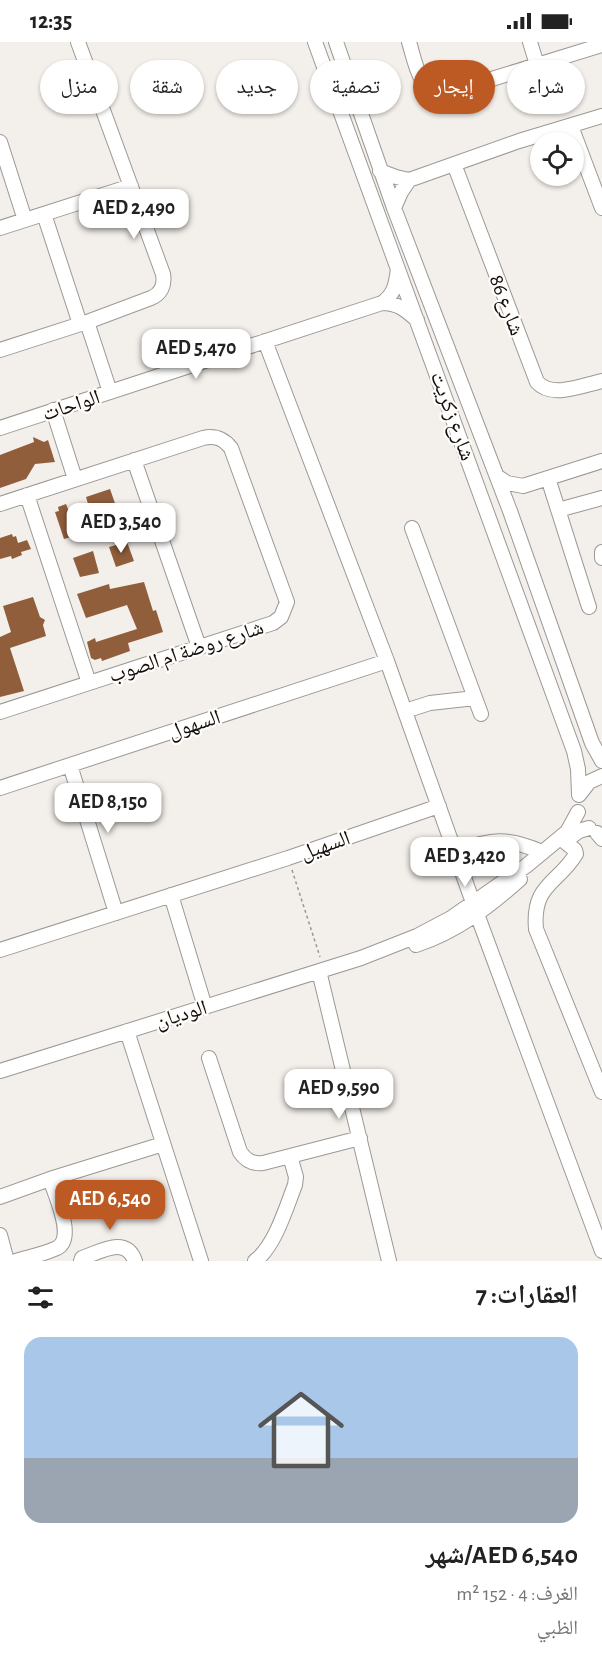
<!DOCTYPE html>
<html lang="ar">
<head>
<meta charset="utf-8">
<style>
  body { margin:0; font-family:"Alegreya Sans","Noto Naskh Arabic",sans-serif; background:#f2f2f2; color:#222; direction:rtl; height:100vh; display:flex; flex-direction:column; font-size:22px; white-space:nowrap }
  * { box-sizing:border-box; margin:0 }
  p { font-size:20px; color:#767676 }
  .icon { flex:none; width:33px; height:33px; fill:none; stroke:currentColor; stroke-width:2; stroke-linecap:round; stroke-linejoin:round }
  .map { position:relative; height:1219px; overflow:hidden; direction:ltr }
  .side { display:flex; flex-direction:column; background:#fff; flex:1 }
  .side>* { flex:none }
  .banner { position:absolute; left:18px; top:18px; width:567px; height:54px; direction:rtl; display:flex; gap:12px }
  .fabs { position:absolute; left:530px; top:90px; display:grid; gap:12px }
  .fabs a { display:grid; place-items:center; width:54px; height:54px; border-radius:50%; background:#fff; box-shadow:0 2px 4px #0004; font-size:30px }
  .price { position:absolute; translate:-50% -51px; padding:0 14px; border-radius:12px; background:#fff; color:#222; font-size:20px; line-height:39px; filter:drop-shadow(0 2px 3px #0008) }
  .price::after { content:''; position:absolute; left:50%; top:36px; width:18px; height:14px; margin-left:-9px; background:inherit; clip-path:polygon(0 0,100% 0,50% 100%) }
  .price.active { background:#bd5a23; color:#fff }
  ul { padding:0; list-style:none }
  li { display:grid; align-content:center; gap:12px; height:318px; padding:0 24px }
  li+li { border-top:2px solid #e0e0e0 }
  li span { display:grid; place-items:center; height:186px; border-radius:18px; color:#555 }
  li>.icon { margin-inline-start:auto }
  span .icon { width:108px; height:108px; fill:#fffc; stroke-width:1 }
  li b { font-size:26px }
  h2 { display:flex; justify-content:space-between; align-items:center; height:72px; padding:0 24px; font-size:26px }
  .tag { padding:0 21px; border-radius:27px; background:#fff; box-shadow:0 2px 4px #0004; font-size:21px; line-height:54px }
  .tag.active { background:#bd5a23; color:#fff }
  .status { display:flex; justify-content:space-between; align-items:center; height:42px; padding:0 30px; background:#fff; direction:ltr }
  .status svg { height:16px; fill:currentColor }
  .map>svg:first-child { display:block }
  .building { fill:#915e3c }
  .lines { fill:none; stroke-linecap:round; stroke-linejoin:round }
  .minor-casing { stroke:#9c9894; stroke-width:16 }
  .path { stroke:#999692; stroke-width:1.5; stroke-dasharray:3 3; stroke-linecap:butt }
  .minor { stroke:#fff; stroke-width:14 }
  .labels { text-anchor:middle; stroke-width:4.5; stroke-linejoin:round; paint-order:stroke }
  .street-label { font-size:21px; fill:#0f0e0c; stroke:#fffcfa }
</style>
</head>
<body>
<div class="status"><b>12:35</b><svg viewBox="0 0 49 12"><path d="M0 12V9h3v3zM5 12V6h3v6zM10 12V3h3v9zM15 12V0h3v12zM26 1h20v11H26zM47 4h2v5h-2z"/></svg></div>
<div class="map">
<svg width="602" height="1219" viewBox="0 0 602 1219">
  <rect width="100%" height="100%" fill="#f3efea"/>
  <path class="building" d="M33 395 44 400 48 398 55 420 35 422 26 437 0 446V413L34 400Z
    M110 447 117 467 85 478 89 490 64 497 55 470 59 469 58 465 66 462 68 467 88 462 86 455Z
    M133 467 137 486 124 490 117 471Z
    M12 492 13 495 16 494 18 501 27 498 31 507 21 510 22 513 12 517 11 514 0 517V496Z
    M127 500 134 519 116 525 109 505Z
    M93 509 99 531 80 535 73 516Z
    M144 540 153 569 156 568 163 590 128 601 130 609 102 619 101 616 95 618 91 616 87 600 95 596 96 600 137 587 127 563 86 576 77 552 109 542 110 547Z
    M33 555 40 575 45 578 43 583 46 594 10 606 24 649 0 655V595L11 590 3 564Z"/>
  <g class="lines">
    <g class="minor-casing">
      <path id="minor" d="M315 0 574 709 578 727 579 752
        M336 0 394 166 510 469 592 701 602 719
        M409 0C415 19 419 50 443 52L602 3
        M530 0 537 23
        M571 84 602 166
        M0 100 25 178
        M454 122 537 340C552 357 583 343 602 339
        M380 129 396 135 409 138 519 99 602 74
        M394 166 401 150 409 138
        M44 172 80 282
        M0 186 131 144
        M382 261C395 252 396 241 398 227
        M87 280 110 350
        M265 299 387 619 477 872 602 1209
        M0 308 87 280 151 256C161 252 165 243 163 232L78 0
        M53 368 75 437
        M0 386 382 261C398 261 406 268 417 278
        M134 418 199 605
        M498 435 507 441 523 444 602 419
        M548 436 589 565
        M27 453 89 641
        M0 462 203 396C215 393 223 396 231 406L287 560 281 575 273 581 0 670
        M558 468 602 456
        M412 486 481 672
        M602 510V516
        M405 669 430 661 475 656
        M70 723 116 871
        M0 746 387 619
        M579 753 589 740 602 734
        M597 791 602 797
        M564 799 575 808 576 812C558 842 532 842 536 887L602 1050
        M565 799 579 789 589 786
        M455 809C493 798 504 794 542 810
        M171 853 205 965
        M416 903C456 890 489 865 520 837
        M0 908 288 816 439 764
        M319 929 389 1219
        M127 989 201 1219
        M209 1016 240 1110C246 1119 253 1122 263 1121L360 1096
        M0 1029 361 916 417 894 451 876 526 824 567 790 578 770
        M0 1155 50 1137 163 1102
        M0 1193 7 1219
        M16 1219C29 1215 44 1212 57 1206 76 1196 55 1153 50 1137
        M81 1219 82 1216C100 1210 126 1193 135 1219
        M255 1219C275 1204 286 1166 295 1143L296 1135 290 1114"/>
    </g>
    <path class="path" d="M292 828 320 915"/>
    <use href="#minor" class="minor"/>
  </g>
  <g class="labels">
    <g class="street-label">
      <text transform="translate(507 263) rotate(69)" y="7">شارع 86</text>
      <text transform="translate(71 363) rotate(-18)" y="7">الواحات</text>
      <text transform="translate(453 374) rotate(70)" y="7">شارع زكريت</text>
      <text transform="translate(186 609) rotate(-18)" y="7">شارع روضة ام الصوب</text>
      <text transform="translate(194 682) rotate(-18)" y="7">السهول</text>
      <text transform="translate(325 803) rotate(-19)" y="7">السهيل</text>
      <text transform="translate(181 972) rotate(-17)" y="7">الوديان</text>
    </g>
  </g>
</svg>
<div class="fabs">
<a><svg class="icon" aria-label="locate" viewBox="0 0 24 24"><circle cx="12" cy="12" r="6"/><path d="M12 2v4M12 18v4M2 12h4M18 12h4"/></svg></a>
</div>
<b class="price" style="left:134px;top:198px">AED 2,490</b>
<b class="price" style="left:196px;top:338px">AED 5,470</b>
<b class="price" style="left:121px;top:512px">AED 3,540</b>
<b class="price" style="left:108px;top:792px">AED 8,150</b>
<b class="price" style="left:465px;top:846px">AED 3,420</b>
<b class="price" style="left:339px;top:1078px">AED 9,590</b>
<b class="price active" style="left:110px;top:1189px">AED 6,540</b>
<div class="banner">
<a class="tag">شراء</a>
<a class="tag active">إيجار</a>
<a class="tag">تصفية</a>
<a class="tag">جديد</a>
<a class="tag">شقة</a>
<a class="tag">منزل</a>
</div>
</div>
<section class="side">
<h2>العقارات: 7<svg class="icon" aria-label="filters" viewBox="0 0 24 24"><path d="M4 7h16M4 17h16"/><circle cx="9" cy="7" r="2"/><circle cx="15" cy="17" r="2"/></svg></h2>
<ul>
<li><span style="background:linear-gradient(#a9c7e8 65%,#9aa5b1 0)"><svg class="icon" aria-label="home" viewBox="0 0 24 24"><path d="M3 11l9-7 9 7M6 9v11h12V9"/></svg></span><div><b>AED 6,540/شهر</b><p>الغرف: 4 · 152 m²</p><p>الظبي</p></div></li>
</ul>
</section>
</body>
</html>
